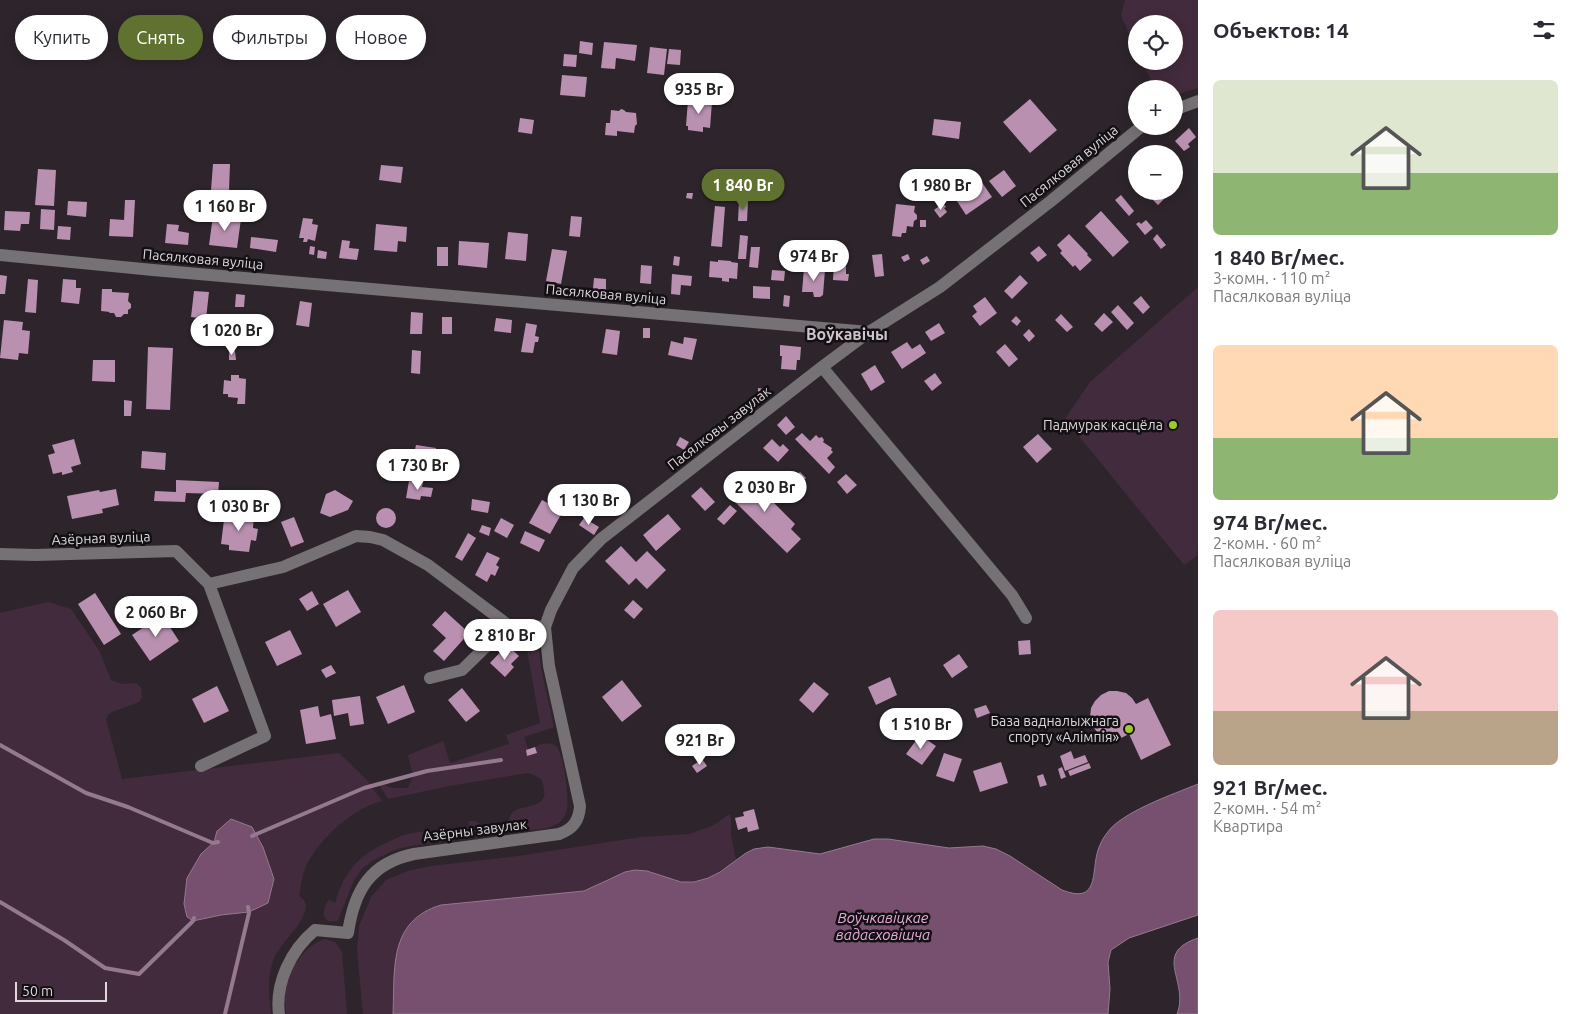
<!DOCTYPE html>
<html lang="ru">
<head>
<meta charset="utf-8">
<style>
  body { margin:0; font-family:Ubuntu,sans-serif; background:#f2f2f3; color:#2b2b33; height:100vh; display:flex; flex-direction:column; font-size:19px; white-space:nowrap }
  * { box-sizing:border-box; margin:0 }
  p { font-size:16px; color:#7c7c81 }
  .icon { flex:none; width:28px; height:28px; fill:none; stroke:currentColor; stroke-width:2; stroke-linecap:round; stroke-linejoin:round }
  .map { position:relative; flex:1; overflow:hidden }
  .side { display:flex; flex-direction:column; background:#fff; width:375px }
  .side>* { flex:none }
  .banner { position:absolute; left:15px; top:15px; width:475px; height:45px; display:flex; gap:10px }
  .fabs { position:absolute; left:1128px; top:15px; display:grid; gap:10px }
  .fabs a { display:grid; place-items:center; width:55px; height:55px; border-radius:50%; background:#fff; box-shadow:0 2px 12px #0003; font-size:25px }
  .scale { position:absolute; left:15px; bottom:12px; width:92px; box-sizing:border-box; padding-left:5px; border:2px solid #ded8dc; border-top:0; font-size:14px; line-height:18px; white-space:nowrap; color:#ded8dc; -webkit-text-stroke:4px #131013; paint-order:stroke }
  .price { position:absolute; translate:-50% -42px; padding:0 11px; border-radius:18px; background:#fff; color:#222; font-size:16px; line-height:32px; filter:drop-shadow(0 1px 2px #0008) }
  .price::after { content:''; position:absolute; left:50%; top:30px; width:15px; height:11px; margin-left:-8px; background:inherit; clip-path:polygon(0 0,100% 0,50% 100%) }
  .price.selected { background:#60722f; color:#fff }
  ul { padding:0; list-style:none }
  li { display:grid; align-content:center; gap:10px; height:265px; padding:0 15px }
  li span { display:grid; place-items:center; height:155px; border-radius:8px; color:#555 }
  li>.icon { margin-inline-start:auto }
  span .icon { width:90px; height:90px; fill:#fffc; stroke-width:1 }
  li b { font-size:21px }
  h2 { display:flex; justify-content:space-between; align-items:center; height:60px; padding:0 15px; font-size:21px }
  .pill { padding:0 18px; border-radius:22px; background:#fff; box-shadow:0 2px 12px #0003; font-size:18px; line-height:45px }
  .pill.selected { background:#60722f; color:#fff }
  main { display:flex; flex:1; min-height:0 }
  .map>svg:first-child { display:block }
  .green { fill:#422b3d; fill-rule:evenodd }
  .water { fill:#76506e; stroke:#95798f }
  .lines { fill:none; stroke-linecap:round; stroke-linejoin:round }
  .stream { stroke:#95798f; stroke-width:4 }
  .building { fill:#b990b0 }
  .minor { stroke:#767175; stroke-width:12 }
  .poi-dot { fill:#a0c92b; stroke:#131013; stroke-width:2 }
  .labels { text-anchor:middle; stroke-width:5; stroke-linejoin:round; paint-order:stroke }
  .street-label { font-size:14px; fill:#ded8dc; stroke:#131013 }
  .poi-label { font-size:14px; fill:#ded8dc; stroke:#131013; text-anchor:end }
  .water-label { font-size:15px; font-style:italic; fill:#e8aadc; stroke:#131013 }
  .quarter-label { font-size:16px; font-weight:bold; fill:#cfc4cd; stroke:#131013 }
</style>
</head>
<body>
<main>
<div class="map">
<svg width="1198" height="1014" viewBox="0 0 1198 1014">
  <rect width="100%" height="100%" fill="#2e252c"/>
  <path class="green" d="M1125 0H1198V88L1174 95V89H1151L1154 86 1142 61H1174V24H1136V50L1121 15Z
    M1198 287V545L1197 556 1184 565 1065 419 1090 382Z
    M48 602 71 609 100 652 111 680 123 684 136 683 141 688 142 697 139 702 112 712 108 715 106 719 122 779 339 753 366 779 382 801C353 808 319 839 306 866 302 874 301 886 299 896 303 898 307 903 306 908 303 925 279 944 273 961 267 978 269 996 271 1014H0V613ZM231 819 252 827 264 847 274 879 269 903 249 913 220 915 193 922 186 917 184 904 187 877 201 854 213 843 217 830Z
    M527 628 533 630 537 635 541 668 554 727 524 737 528 749 526 750 527 756 536 753 535 747C541 744 549 741 556 746 564 753 569 799 567 809 567 813 563 819 560 822 552 829 540 829 531 830 523 831 515 833 511 825 509 821 509 821 510 817 513 800 557 816 541 779L534 775 528 773 449 786 388 799 378 783 393 788H408L413 776 408 755 443 741 450 763 509 744 506 735 540 723 527 650 507 634Z
    M730 814 731 819V835L736 860C716 875 694 888 668 879 661 876 653 871 646 871 637 871 624 873 615 876 605 879 595 887 584 891L441 905 430 909 420 915 406 928 395 966 393 1014H363L357 950 359 926 371 897 386 880 408 871 431 866 518 856 641 837 689 834 712 826Z
    M469 821H475L482 825 483 832 479 837 410 846 394 850 372 861 362 869 354 880 338 920C322 927 320 909 329 900L335 903C344 873 357 856 386 843 392 840 398 837 404 835 423 830 449 829 469 826Z
    M325 939 335 942 342 952 347 1014H286C286 1008 284 1000 285 994 287 972 304 945 325 939Z"/>
  <path class="water" d="M1198 784V915L1129 938 1111 950 1108 962 1110 989 1108 1014H393C395 969 388 921 441 905L584 891 625 872 635 870 647 871 681 882H694L708 878 720 872 746 853 754 849 768 847 820 854 874 839H888L949 848 983 846 996 849 1010 856 1062 890C1100 905 1091 872 1098 850 1100 844 1103 838 1107 833 1121 812 1174 794 1198 784Z
    M231 819 252 827 263 847 274 879 268 903 249 912 221 915 193 921 187 917 184 904 187 878 201 854 214 842 217 831Z
    M1198 938V1014H1177C1190 981 1151 954 1198 938Z"/>
  <g class="lines">
    <path class="stream" d="M0 745 86 793 128 807 213 843 218 842
      M252 836 364 788 427 771 501 760
      M0 902 64 940 105 968 139 974 193 921 194 918
      M225 1014 249 913 248 907"/>
  </g>
  <path class="building" d="M580 41 593 43 592 55 579 53Z
    M604 42 637 45 635 61 616 58 615 69 601 68Z
    M650 47 667 49 664 75 647 73Z
    M669 49 681 50 680 65 667 64Z
    M564 54 577 55 576 67 563 66Z
    M562 75 587 77 585 97 560 95Z
    M1030 99 1057 130 1030 153 1003 122Z
    M688 100 712 102 710 128 703 127V132L688 130V126H686Z
    M621 109 624 110 626 112 636 113 637 124 635 126 634 133 617 131V136L605 135 606 123H610L611 110 619 111Z
    M520 118 534 120 532 134 518 132Z
    M934 119 961 122 959 139 932 135Z
    M1189 128 1196 137 1188 144 1190 147 1184 151 1175 141Z
    M213 164H230L229 191 211 190Z
    M381 165 403 167 401 183 379 180Z
    M38 169 56 170 54 206 35 205Z
    M1004 170 1016 186 1002 197 989 181Z
    M981 181 992 197 966 215 955 198Z
    M1153 191H1170L1171 192 1158 205 1149 196Z
    M687 193H693L692 199 686 198Z
    M1121 195 1134 211 1129 216 1115 200Z
    M125 200H135L133 237 109 236 110 219 124 220Z
    M739 200 748 201 747 221H738Z
    M68 201 87 202 86 217 67 215Z
    M943 203 946 207 944 208 947 212 940 218 934 210Z
    M896 204 915 206 914 212 917 215V219L914 221 913 227 907 226 906 233H902L901 237 892 236Z
    M715 206 725 207 722 247 711 246Z
    M41 209 55 210 54 230 40 229Z
    M5 211 30 212 29 224H21L20 231 4 230Z
    M1101 211 1129 242 1113 257 1085 226Z
    M213 216 241 219 237 248 209 245Z
    M571 216 582 217 580 237 569 236Z
    M303 218 313 219 312 224 318 225 315 241 308 239 307 242H303L304 238H299Z
    M920 220H926V227H920Z
    M1146 220 1153 228 1145 235 1136 224 1139 222 1141 224Z
    M167 224 179 225 178 231 189 233 188 245 165 243Z
    M376 224 407 227 406 242 398 241 397 252 374 250Z
    M58 226 71 227 70 240 57 239Z
    M508 232 528 234 526 261 505 259Z
    M1069 234 1088 254 1087 255 1092 260 1080 271 1075 265 1073 267 1060 253 1062 251 1057 245Z
    M1157 234 1166 245 1161 249 1153 239Z
    M740 235 748 236 746 259H738Z
    M251 237 278 240 276 252 250 248Z
    M342 240 350 241 349 248 359 249 357 260 339 258Z
    M459 241 489 243 487 268 458 265Z
    M825 243H829L831 247 829 250H825L823 246Z
    M310 246 315 247 314 255 309 254Z
    M1039 246 1047 255 1038 262 1030 253Z
    M437 247H448V266H437Z
    M751 247H760L758 268 749 267Z
    M552 249 567 251 561 284 546 281Z
    M318 250 327 252 326 259 317 258Z
    M882 254 884 276 875 277 872 255Z
    M908 254 910 259 904 262 901 257Z
    M674 256 680 257 679 266 673 265Z
    M927 256 930 261 923 265 920 260Z
    M718 260 731 261V262L738 263 737 279 729 278V282L722 281V278L709 277 710 261 718 262Z
    M834 262 846 263V274H849L848 281 833 280Z
    M641 265 652 266 651 284 640 283Z
    M804 268 825 270 823 295 820 297H814L813 292H802Z
    M772 270 785 271 784 281 771 280Z
    M672 274 692 276 691 286 681 285 680 295 671 294Z
    M0 275 7 276 5 294H0Z
    M1020 275 1028 283 1012 299 1004 291Z
    M594 278 606 279V290L593 289Z
    M28 279 38 280 36 313 25 312Z
    M63 279 76 280V288H81L79 304 61 302Z
    M753 286 770 287V299L753 298Z
    M102 289H112V292L129 293 128 301 131 304V308L128 310V314H124L121 317H116L114 313H109L110 312 101 311Z
    M194 291 209 292 206 319 191 317Z
    M236 294 245 295 244 307H235Z
    M784 295 790 296 789 307 783 306Z
    M1141 296 1150 307 1143 314 1133 303Z
    M985 297 997 313 980 326 972 316 977 312 973 306Z
    M300 301 312 303 309 327 296 325Z
    M1118 305 1134 323 1127 330 1111 312Z
    M411 312 423 313 422 334H410Z
    M1104 313 1113 322 1102 332 1094 324Z
    M1061 314 1073 327 1067 332 1055 320Z
    M1016 316 1021 321 1017 326 1011 321Z
    M442 317H452V334H442Z
    M496 318 512 320 511 333 494 331Z
    M4 320 23 322 22 330 30 331 28 354 19 353 18 360 0 358Z
    M526 323 537 325 535 336 539 337 538 342H535L533 353 521 352Z
    M939 323 945 333 931 341 925 332Z
    M192 325 213 327V334L191 332Z
    M643 328H650V338H643Z
    M606 329 620 331 617 355 602 353Z
    M1029 329 1035 336 1029 342 1023 335Z
    M684 337 697 339 692 360 668 355 671 341 683 344Z
    M907 342 912 349 920 344 926 353 902 369 891 352Z
    M1005 344 1018 359 1009 367 996 352Z
    M780 345 801 347 800 360H797L796 370 781 369 782 356H780Z
    M148 347 173 348 170 410 146 409Z
    M412 350 421 351 420 374 411 373Z
    M229 351H235L236 360H229Z
    M93 360H115V382L92 381Z
    M875 365 885 382 871 391 861 374Z
    M935 373 942 383 932 391 924 381Z
    M231 375H239V378L246 379 245 404H237L238 398 228 397V394H223L224 380 231 381Z
    M758 388 765 389V393L758 392Z
    M124 400 132 401 131 416H124Z
    M786 416 795 427 786 435 777 425Z
    M802 433 810 441 816 435 819 438 822 437 824 440 823 442 832 448 831 450 833 452 827 458 835 467 829 474 795 439Z
    M1038 434 1052 449 1037 463 1023 447Z
    M680 437 689 442 684 450 676 445Z
    M74 439 81 464 71 467 73 472 62 475V472L53 474 48 455 55 453 52 445Z
    M772 439 780 447 783 444 789 450 778 462 763 448Z
    M416 445 436 448 434 462 413 458Z
    M142 451 166 453 165 470 141 468Z
    M800 472 806 478 795 488 790 482Z
    M846 474 857 485 847 494 837 482Z
    M740 477 745 481 748 477 795 524 791 529 801 539 787 553 730 497 734 493 729 488Z
    M176 480 219 482 218 494 186 493 185 502 154 501 155 491 176 492Z
    M409 481 423 483 422 487 433 488 431 497 421 496 420 500 406 498Z
    M701 487 715 502 705 511 691 496Z
    M116 489 119 505 102 509 103 513 72 519 67 496 99 490 100 492Z
    M335 490 353 501 348 510 330 517 320 513 326 494Z
    M472 499 490 502 488 513 471 510Z
    M542 500 563 511 550 534 529 523Z
    M730 505 737 511 724 525 717 519Z
    M376 518a10 10 0 1 1 20 0a10 10 0 1 1-20 0Z
    M234 512 254 515 253 528 258 529 256 541 251 540 249 552 229 550V545L221 544 224 520 233 521Z
    M668 514 681 529 656 551 643 535Z
    M294 517 304 542 291 547 281 522Z
    M501 518 514 525 507 538 494 531Z
    M584 518 599 527 594 535 579 525Z
    M482 525 491 528 489 536 479 532Z
    M525 531 545 540 539 552 520 543Z
    M468 533 476 538 462 561 455 557Z
    M621 546 636 562 647 551 666 570 647 589 636 578 629 585 605 561Z
    M487 552 500 558 496 565 499 567 495 576 491 574 487 582 475 575Z
    M348 590 361 612 336 627 323 604Z
    M312 591 319 604 307 611 299 599Z
    M95 593 121 634 104 645 78 604Z
    M633 600 643 609 634 619 624 610Z
    M445 611 469 633 444 661 433 651 446 638 432 625Z
    M162 615 179 641 150 661 132 635Z
    M290 630 302 654 277 666 265 642Z
    M1030 640 1031 654 1019 655 1018 641Z
    M507 645 519 656 511 664 514 667 505 677 490 663Z
    M959 654 968 667 952 678 943 665Z
    M331 665 336 673 326 678 321 670Z
    M890 677 897 695 876 705 868 687Z
    M622 680 642 706 622 722 602 697Z
    M814 682 829 694 813 713 799 700Z
    M404 685 415 712 388 724 376 697Z
    M217 686 229 711 204 723 192 699Z
    M462 688 480 711 466 722 448 700Z
    M1109 691H1117L1126 693 1132 698 1136 704 1148 698 1171 745 1141 760 1129 734 1119 739H1111L1104 737 1097 732 1092 725 1090 717 1091 708 1095 701 1101 695Z
    M360 696 364 724 350 726 348 713 334 716 332 700Z
    M986 705 990 713 977 718 974 709Z
    M318 706 320 717 331 714 336 739 306 744 300 710Z
    M903 708 913 725 892 737 882 721Z
    M920 735 936 746 922 765 906 754Z
    M535 747 537 753 527 756 526 750Z
    M1071 751 1074 759 1085 755 1088 762 1065 771 1060 756Z
    M944 753 962 759 954 782 936 776Z
    M702 759 707 766 697 773 692 766Z
    M1001 762 1008 783 980 792 973 771Z
    M1089 763 1091 768 1070 776 1068 771Z
    M1062 767 1066 777 1061 779 1058 769Z
    M1043 774 1047 785 1040 787 1037 776Z
    M754 809 759 829 748 832 747 827 738 830 735 818 744 816 743 812Z"/>
  <g class="lines">
    <path class="minor" d="M1174 110 1198 101
      M0 255 153 270 869 332 940 287 1051 201 1142 126
      M822 367 1012 595 1026 618
      M0 554 35 555 176 551 209 584 283 567 356 536 370 537 383 540 428 565 508 625 545 627
      M430 678 462 670 508 625
      M201 766 265 736 209 584
      M279 1014C275 983 291 950 315 930L348 933C354 891 370 863 414 854L559 834C573 829 579 821 580 806L549 666 545 627 551 610 573 568 601 539 822 367 869 332"/>
  </g>
  <g class="poi-dot">
    <circle cx="1173" cy="425" r="5"/>
    <circle cx="1129" cy="729" r="5"/>
  </g>
  <g class="labels">
    <g class="street-label">
      <text transform="translate(1069 166) rotate(-39)" y="5">Пасялковая вуліца</text>
      <text transform="translate(203 259) rotate(5)" y="5">Пасялковая вуліца</text>
      <text transform="translate(606 294) rotate(5)" y="5">Пасялковая вуліца</text>
      <text transform="translate(719 428) rotate(-38)" y="5">Пасялковы завулак</text>
      <text transform="translate(101 538) rotate(-2)" y="5">Азёрная вуліца</text>
      <text transform="translate(475 830) rotate(-7)" y="5">Азёрны завулак</text>
    </g>
    <g class="poi-label">
      <text x="1163" y="430">Падмурак касцёла</text>
      <text x="1119" y="726">База вадналыжнага<tspan x="1119" dy="16">спорту «Алімпія»</tspan></text>
    </g>
    <g class="water-label">
      <text x="883" y="923">Воўчкавіцкае<tspan x="883" dy="17">вадасховішча</tspan></text>
    </g>
    <g class="quarter-label">
      <text x="847" y="340">Воўкавічы</text>
    </g>
  </g>
</svg>
<div class="fabs">
<a><svg class="icon" aria-label="locate" viewBox="0 0 24 24"><circle cx="12" cy="12" r="6"/><path d="M12 2v4M12 18v4M2 12h4M18 12h4"/></svg></a>
<a>+</a>
<a>−</a>
</div>
<div class="scale">50 m</div>
<b class="price" style="left:699px;top:115px">935 Br</b>
<b class="price selected" style="left:743px;top:211px">1 840 Br</b>
<b class="price" style="left:941px;top:211px">1 980 Br</b>
<b class="price" style="left:225px;top:232px">1 160 Br</b>
<b class="price" style="left:814px;top:282px">974 Br</b>
<b class="price" style="left:232px;top:356px">1 020 Br</b>
<b class="price" style="left:418px;top:491px">1 730 Br</b>
<b class="price" style="left:765px;top:513px">2 030 Br</b>
<b class="price" style="left:589px;top:526px">1 130 Br</b>
<b class="price" style="left:239px;top:532px">1 030 Br</b>
<b class="price" style="left:156px;top:638px">2 060 Br</b>
<b class="price" style="left:505px;top:661px">2 810 Br</b>
<b class="price" style="left:921px;top:750px">1 510 Br</b>
<b class="price" style="left:700px;top:766px">921 Br</b>
<div class="banner">
<a class="pill">Купить</a>
<a class="pill selected">Снять</a>
<a class="pill">Фильтры</a>
<a class="pill">Новое</a>
</div>
</div>
<section class="side">
<h2>Объектов: 14<svg class="icon" aria-label="filters" viewBox="0 0 24 24"><path d="M4 7h16M4 17h16"/><circle cx="9" cy="7" r="2"/><circle cx="15" cy="17" r="2"/></svg></h2>
<ul>
<li><span style="background:linear-gradient(#dfe7d0 60%,#8fb573 0)"><svg class="icon" aria-label="home" viewBox="0 0 24 24"><path d="M3 11l9-7 9 7M6 9v11h12V9"/></svg></span><div><b>1 840 Br/мес.</b><p>3-комн. · 110 m²</p><p>Пасялковая вуліца</p></div></li>
<li><span style="background:linear-gradient(#ffd9b3 60%,#8fb573 0)"><svg class="icon" aria-label="home" viewBox="0 0 24 24"><path d="M3 11l9-7 9 7M6 9v11h12V9"/></svg></span><div><b>974 Br/мес.</b><p>2-комн. · 60 m²</p><p>Пасялковая вуліца</p></div></li>
<li><span style="background:linear-gradient(#f6c9c9 65%,#b9a48a 0)"><svg class="icon" aria-label="home" viewBox="0 0 24 24"><path d="M3 11l9-7 9 7M6 9v11h12V9"/></svg></span><div><b>921 Br/мес.</b><p>2-комн. · 54 m²</p><p>Квартира</p></div></li>
</ul>
</section>
</main>
</body>
</html>
